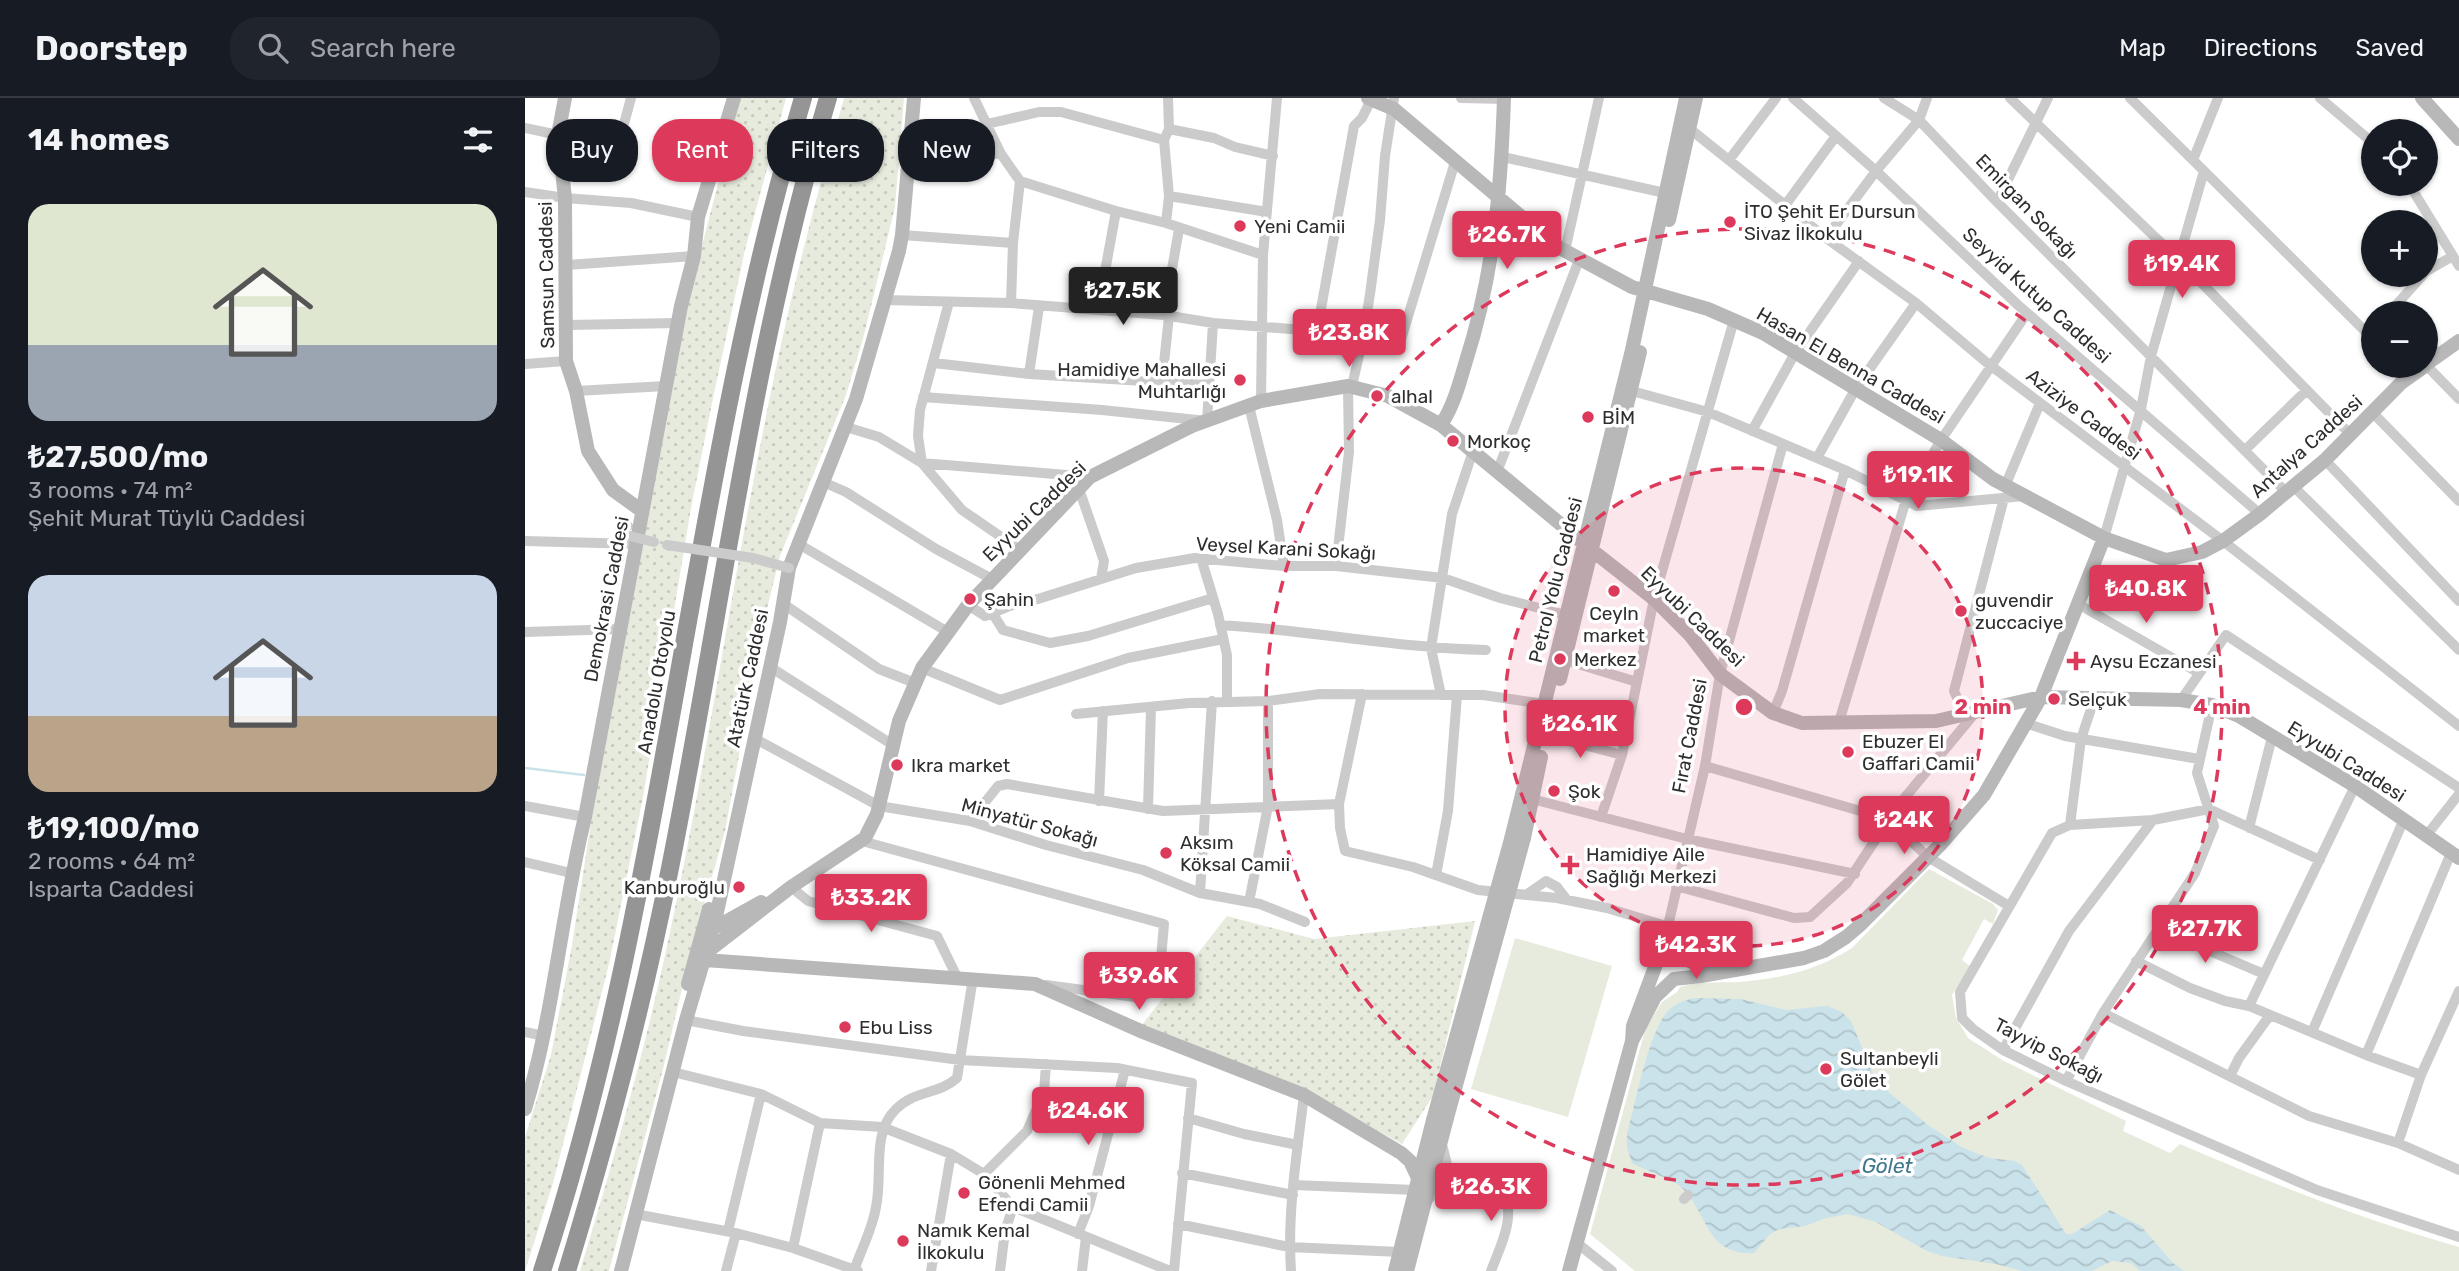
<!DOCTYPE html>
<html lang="en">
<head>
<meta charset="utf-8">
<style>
  body { margin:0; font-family:Rubik,sans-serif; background:#20242c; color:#f1f3f6; height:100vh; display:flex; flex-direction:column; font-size:26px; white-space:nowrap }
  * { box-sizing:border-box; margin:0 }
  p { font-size:23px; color:#9ea1a6 }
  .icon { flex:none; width:38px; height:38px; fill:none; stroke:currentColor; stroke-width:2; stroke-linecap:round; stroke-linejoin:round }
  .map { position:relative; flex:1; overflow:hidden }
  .drawer { display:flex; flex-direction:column; background:#171b24; width:525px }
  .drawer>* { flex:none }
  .banner { position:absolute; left:21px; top:21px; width:665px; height:63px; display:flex; gap:14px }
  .tools { position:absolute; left:1836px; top:21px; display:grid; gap:14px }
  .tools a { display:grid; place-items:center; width:77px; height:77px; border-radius:50%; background:#171b24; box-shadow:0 2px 5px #0004; font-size:35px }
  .price { position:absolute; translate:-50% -60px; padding:0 16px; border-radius:7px; background:#dd395b; color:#fff; font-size:23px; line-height:46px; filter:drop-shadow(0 2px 4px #0008) }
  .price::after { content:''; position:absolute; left:50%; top:42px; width:21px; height:16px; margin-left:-10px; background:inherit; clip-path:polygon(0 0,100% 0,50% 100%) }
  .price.selected { background:#222; color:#fff }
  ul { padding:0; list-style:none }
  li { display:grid; align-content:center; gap:14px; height:371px; padding:0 28px }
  li span { display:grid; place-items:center; height:217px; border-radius:21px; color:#555 }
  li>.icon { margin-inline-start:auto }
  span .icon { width:126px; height:126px; fill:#fffc; stroke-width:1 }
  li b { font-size:30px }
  h2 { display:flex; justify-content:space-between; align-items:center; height:84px; padding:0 28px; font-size:30px }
  .chip { padding:0 24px; border-radius:28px; background:#171b24; box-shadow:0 2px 5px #0004; font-size:24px; line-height:63px }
  .chip.selected { background:#dd395b; color:#fff }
  header { display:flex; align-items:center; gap:42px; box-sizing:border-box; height:98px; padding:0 35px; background:#171b24; border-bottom:2px solid #363941 }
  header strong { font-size:33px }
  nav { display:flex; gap:38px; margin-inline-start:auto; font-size:24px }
  .search { width:490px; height:63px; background:#20242c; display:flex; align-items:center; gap:18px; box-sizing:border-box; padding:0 24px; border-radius:28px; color:#9ea1a6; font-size:26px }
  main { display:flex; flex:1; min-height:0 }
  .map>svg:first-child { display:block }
  .grass { fill:url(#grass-dots) }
  .green { fill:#e6ebdd }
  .water { fill:url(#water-waves) }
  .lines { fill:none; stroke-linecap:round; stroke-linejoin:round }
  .stream { stroke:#cae2ea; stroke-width:2.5 }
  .street { stroke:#cbcbcb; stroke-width:10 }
  .secondary { stroke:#b8b8b8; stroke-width:14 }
  .highway { stroke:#959595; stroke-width:18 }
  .street-bridge { stroke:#cbcbcb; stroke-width:10 }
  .secondary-bridge { stroke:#b8b8b8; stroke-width:14 }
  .ring { fill:none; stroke:#dd395b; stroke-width:3.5; stroke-dasharray:12 9 }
  .poi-dot { fill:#dd395b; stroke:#fff; stroke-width:2.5 }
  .labels { text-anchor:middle; stroke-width:7; stroke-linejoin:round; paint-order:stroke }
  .street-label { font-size:19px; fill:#2e2e2e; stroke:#fff }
  .poi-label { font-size:19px; fill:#2e2e2e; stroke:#fff; text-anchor:start }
  .water-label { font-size:21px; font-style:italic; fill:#40798d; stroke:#fff }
  .centre { fill:#dd395b; stroke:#fff; stroke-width:3.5 }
  .ring-label { font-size:21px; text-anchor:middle; font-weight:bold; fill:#dd395b; stroke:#fff; stroke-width:7; stroke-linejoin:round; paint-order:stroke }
</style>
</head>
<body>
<header>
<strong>Doorstep</strong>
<div class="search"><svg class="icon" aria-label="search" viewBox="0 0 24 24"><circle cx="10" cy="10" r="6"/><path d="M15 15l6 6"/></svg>Search here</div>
<nav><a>Map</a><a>Directions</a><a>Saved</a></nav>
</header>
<main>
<section class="drawer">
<h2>14 homes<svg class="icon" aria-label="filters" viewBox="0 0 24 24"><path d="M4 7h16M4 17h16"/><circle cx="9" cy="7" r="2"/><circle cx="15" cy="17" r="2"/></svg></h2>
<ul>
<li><span style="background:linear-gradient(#dfe7d0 65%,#9aa5b1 0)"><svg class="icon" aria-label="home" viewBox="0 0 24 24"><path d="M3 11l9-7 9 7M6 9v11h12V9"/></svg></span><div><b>₺27,500/mo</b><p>3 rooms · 74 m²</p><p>Şehit Murat Tüylü Caddesi</p></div></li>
<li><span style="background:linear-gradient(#c9d6e8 65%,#b9a48a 0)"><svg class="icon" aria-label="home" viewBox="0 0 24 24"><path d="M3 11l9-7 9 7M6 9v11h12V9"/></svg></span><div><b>₺19,100/mo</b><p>2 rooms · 64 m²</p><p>Isparta Caddesi</p></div></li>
</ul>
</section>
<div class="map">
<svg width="1934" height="1173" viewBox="0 0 1934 1173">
  <defs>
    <pattern id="grass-dots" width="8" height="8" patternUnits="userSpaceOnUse" patternTransform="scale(1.75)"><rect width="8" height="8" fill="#e6ebdd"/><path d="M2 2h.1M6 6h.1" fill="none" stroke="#c6cabe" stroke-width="1.8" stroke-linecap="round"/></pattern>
    <pattern id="water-waves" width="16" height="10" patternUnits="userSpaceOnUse" patternTransform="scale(1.75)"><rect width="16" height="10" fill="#cae2ea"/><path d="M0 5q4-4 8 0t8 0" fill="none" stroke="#aec2c9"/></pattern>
  </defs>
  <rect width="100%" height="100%" fill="#fff"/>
  <path class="grass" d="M215 0H261L220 152 188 300 166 410 118 699 84 866 28 1085 0 1173V1039L26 957 47 847 76 660 158 222Z
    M319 0H379L370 109 338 241 321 297 255 458 239 523 200 733 166 853 137 975 84 1173H55C89 1061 121 949 145 834 185 647 211 457 251 270 270 179 294 89 319 0Z
    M702 818 789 841 950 823 908 998 877 1046 763 984 616 928Z"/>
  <path class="green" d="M1404 771 1468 806 1473 812 1468 826 1459 821 1437 862 1445 868 1427 897 1431 920 1443 940 1477 962 1601 1023 1598 1033 1645 1055 1655 1046C1746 1085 1838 1122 1934 1149V1173H1110L1065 1136 1120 932 1137 904 1152 894 1155 889C1175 883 1194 885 1214 884 1255 881 1293 872 1327 850Z
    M990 840 1087 868 1043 1019 946 991Z"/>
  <path class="water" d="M1169 900 1215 901 1261 912 1302 908 1317 914 1326 923 1347 974 1360 991 1403 1027 1438 1050 1464 1060 1490 1063 1497 1067 1541 1136H1547L1585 1112 1616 1128 1648 1165 1659 1173H1615L1606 1165 1587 1163 1567 1173H1497L1471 1166 1417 1158 1402 1153 1351 1124 1323 1116 1301 1120 1280 1128 1254 1131 1245 1136 1229 1155C1181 1158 1183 1115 1157 1090 1150 1082 1119 1072 1107 1065L1102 1049V1036C1110 1008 1124 929 1145 911 1152 905 1160 902 1169 900Z"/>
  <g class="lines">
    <path class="stream" d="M0 670 59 677"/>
    <path class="street" d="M449 0 476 56 495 83 591 113 641 125 738 157
      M936 0 979 1
      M1268 0 1351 73 1494 208 1735 416
      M1359 0 1394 22 1472 104 1762 395
      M1485 0 1653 161 1825 336
      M1795 0 1848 45
      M99 26 106 0
      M462 26 514 14H536L639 42
      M0 30 33 37
      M644 31 689 40 710 49 748 58
      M1165 31 1301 140 1391 205 1461 264 1698 443 1934 628
      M384 47 426 54 476 56
      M978 59 1140 95
      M1204 62 1251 0
      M1668 62 1693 0
      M1679 73 1848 241
      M1884 86 1934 168
      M0 94 40 100 106 105 173 119
      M644 98 742 114
      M1472 104 1523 0
      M1261 106 1311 38
      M641 125 644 98 639 42 644 31 643 0
      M377 137 488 145
      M1301 140 1351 73 1394 22 1402 0
      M1040 153 1074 0
      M42 167 169 158
      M1900 174 1928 158
      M359 202 486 205 639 217 688 225 792 233 874 248 930 64
      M424 204 395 312 393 338 397 365 437 412 495 452
      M486 205 488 145 495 83
      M573 212 591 113
      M1864 215 1898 177
      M639 217 654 131
      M42 227 153 225
      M792 233 829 28 837 20 846 2
      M409 265 504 276 684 287
      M0 266 41 263
      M1901 267 1934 301
      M1875 268 1885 278
      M504 276 514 209
      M637 284 644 218
      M827 288 838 240 845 196 855 122 860 58 869 0
      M51 293 141 288
      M1107 293 1183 314 1320 372 1392 408 1499 398
      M398 299 577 312 682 323 688 225
      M736 303 738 157 752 0
      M724 308 752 422 759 468
      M1847 314 1934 403
      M321 329 354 339 397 365 565 379
      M1227 333 1270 255 1334 163
      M1720 352 1782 292
      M1292 360 1331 290 1391 205
      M1800 362 1934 503
      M972 374 1054 162
      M298 384 321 394 411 451 467 481
      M1481 386 1515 305
      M1769 389 1934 552
      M554 391 579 463 576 481
      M99 427 103 428
      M1579 440 1616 311 1626 258 1679 73 1605 0
      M0 443 111 446
      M272 445 423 534
      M676 460 693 516 702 557V602
      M811 468 824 354 823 288
      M257 505 354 571 390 585
      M1553 506 1674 575
      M443 507 460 518 492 505 513 501 611 470 670 460 759 468H811L918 480 975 500 1041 517
      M468 516 478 532 525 545 563 538 688 500
      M695 527C784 532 872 550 961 552
      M0 534 95 531
      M1040 562 1112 584
      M245 569 368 647
      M397 570 475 602 603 560 698 541
      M837 596 814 706 815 730 820 753 888 769 953 792 1032 800 1082 810 1141 828
      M916 597 906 550 927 416 948 353
      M1570 599 1556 641 1545 727 1527 735 1435 894 1437 920 1448 931 1478 952 1541 983 1792 1092 1934 1139
      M1656 602 1701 537 1934 690
      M1248 615 1257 593 1320 372
      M551 616 664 605 743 603 795 596 958 597 1019 606
      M1440 617 1429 593 1479 400
      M1314 624 1381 402 1416 342 1502 215
      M1500 625 1540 638 1674 661
      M1021 637 1097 657
      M229 640 354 708 445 723 521 747 618 772 675 795 735 806 780 824
      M1180 668 1363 721 1403 759 1484 808
      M1007 701 1162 741 1330 776
      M574 703 578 613
      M0 708 60 719
      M623 711 626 609
      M1076 719 1097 657 1129 501 1209 222
      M445 723 473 688 482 686 638 713 814 706
      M1545 727 1628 722 1684 711 1795 762
      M1724 730 1747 639
      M1901 738 1934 696
      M337 743 639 826 634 884 629 894 610 899 521 887
      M0 764 46 775
      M911 777 923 713 932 597
      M1151 788 1269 820 1285 819 1322 785 1372 709 1450 615
      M266 789 283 803 412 838 432 879
      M675 795 687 603
      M1001 797 1021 783 1032 789 1042 802
      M724 804 743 708V603
      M1633 831 1739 876
      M1136 858 1180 668 1195 576 1258 346
      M1611 863 1665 890 1700 903 1724 908 1841 957 1896 977
      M1724 908 1830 688
      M1578 915 1784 1018 1873 1045 1934 1072
      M161 922 218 933 435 962 592 970 667 985 649 1173
      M0 934 19 938
      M1787 934 1879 721
      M1478 952 1544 833 1628 722
      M1841 957 1926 755
      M148 974 236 996 295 1025 357 1029 426 1056 459 1076 488 1109 645 1173
      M1705 978 1714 960 1745 917
      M1541 983 1578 915 1670 775 1689 728 1672 675 1687 607
      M663 1020 719 1036 773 1047
      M1873 1045 1896 977 1934 893
      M918 1050 923 1071 943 1087
      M657 1075 768 1097
      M459 1076 502 1033 519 994 521 966
      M769 1087 890 1092
      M1159 1101 1163 1097
      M902 1103C922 1079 951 1089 977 1095 993 1116 974 1151 966 1173
      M110 1116 211 1135 268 1150 333 1173
      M653 1126 764 1149 875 1154
      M203 1133 236 996
      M553 1136 564 1108 600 972
      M1052 1145 1087 1173
      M268 1150 295 1025
      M330 1170C337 1150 348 1129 351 1109 358 1077 346 1035 371 1011 392 991 413 997 432 980L448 880
      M201 1173 211 1135
      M406 1173 426 1056
      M475 1173 480 1133 488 1109
      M557 1173 561 1139
      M766 1173C762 1115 772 1055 779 997"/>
    <path class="secondary" d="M40 0 33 37 40 100 41 263 51 293 63 353 88 392 117 413
      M843 0 869 11 1031 148 1107 189 1183 211 1238 235 1416 342 1468 381 1579 440 1641 462 1677 454 1698 443 1735 416 1800 362 1876 285 1900 268
      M1897 0 1934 41
      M1144 122 1171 0
      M1900 267 1934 243
      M916 327C929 307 934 286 941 263 969 175 976 92 979 0
      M1035 581 1115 254
      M999 740 1016 659
      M986 741 1107 252 1161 0
      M184 833 236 804
      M182 854 266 789 340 740 352 716 374 623 397 570 443 507 565 379 667 328 736 303 823 288 863 298 916 327 1068 453 1129 501 1165 537 1195 576 1248 615 1277 625 1411 623 1516 599 1656 602 1687 607 1714 618 1830 688 1934 760
      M180 862 510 886 618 934 779 997 876 1055 885 1063 893 1080
      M163 886 184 811
      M1107 943 1130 899 1149 881 1176 878 1279 860 1299 853 1321 839 1334 828 1416 746 1459 697 1516 599 1579 440
      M0 1011C29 916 36 816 60 719L156 208 169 158 173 119 209 0
      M96 1173 161 922 189 828 255 524 264 470 331 301 374 153 377 137 389 0
      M870 1173 908 1022
      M882 1173 922 1020
      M1044 1173 1107 943 1108 928 1133 861 1145 855 1175 867 1198 871"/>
    <path class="highway" d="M17 1173C143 791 163 385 278 0
      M42 1173C82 1042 117 910 144 775 196 516 227 253 303 0"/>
    <path class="street-bridge" d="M97 436 129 444
      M142 447 228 460 264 470"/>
    <path class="secondary-bridge" d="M922 1020 999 740
      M908 1022 986 741"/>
  </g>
  <circle cx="1219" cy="609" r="239" fill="#dd395b" fill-opacity=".12"/>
  <g class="ring">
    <circle cx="1219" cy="609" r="239"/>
    <circle cx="1219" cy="609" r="478"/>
  </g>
  <g class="poi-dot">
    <circle cx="1205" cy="124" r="7"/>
    <circle cx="715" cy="128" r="7"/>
    <circle cx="715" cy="282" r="7"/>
    <circle cx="852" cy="298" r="7"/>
    <circle cx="1063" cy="319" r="7"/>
    <circle cx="928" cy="343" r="7"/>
    <circle cx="1089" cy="493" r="7"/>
    <circle cx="445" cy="501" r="7"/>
    <circle cx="1436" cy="513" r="7"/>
    <circle cx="1035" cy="561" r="7"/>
    <path d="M1547.5 552.5h7v7h7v7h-7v7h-7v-7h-7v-7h7z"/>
    <circle cx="1529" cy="601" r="7"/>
    <circle cx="1323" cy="654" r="7"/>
    <circle cx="372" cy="667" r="7"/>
    <circle cx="1029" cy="693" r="7"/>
    <circle cx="641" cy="755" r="7"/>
    <path d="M1041.5 756.5h7v7h7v7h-7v7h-7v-7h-7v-7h7z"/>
    <circle cx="214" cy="789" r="7"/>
    <circle cx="320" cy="929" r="7"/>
    <circle cx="1301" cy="971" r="7"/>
    <circle cx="439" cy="1095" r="7"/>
    <circle cx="378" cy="1143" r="7"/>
  </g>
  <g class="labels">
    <g class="street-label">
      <text transform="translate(1502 108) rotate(46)" y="7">Emirgan Sokağı</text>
      <text transform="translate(21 177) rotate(-91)" y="7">Samsun Caddesi</text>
      <text transform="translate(1512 197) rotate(42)" y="7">Seyyid Kutup Caddesi</text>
      <text transform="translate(1326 267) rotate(30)" y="7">Hasan El Benna Caddesi</text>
      <text transform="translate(1559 316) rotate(37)" y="7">Aziziye Caddesi</text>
      <text transform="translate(1781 348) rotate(-42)" y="7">Antalya Caddesi</text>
      <text transform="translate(509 413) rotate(-44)" y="7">Eyyubi Caddesi</text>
      <text transform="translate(761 450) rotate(3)" y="7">Veysel Karani Sokağı</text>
      <text transform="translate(1030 482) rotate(-76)" y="7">Petrol Yolu Caddesi</text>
      <text transform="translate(81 501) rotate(-79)" y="7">Demokrasi Caddesi</text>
      <text transform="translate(1168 518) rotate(44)" y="7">Eyyubi Caddesi</text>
      <text transform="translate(222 580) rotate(-78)" y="7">Atatürk Caddesi</text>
      <text transform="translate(131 584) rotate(-80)" y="7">Anadolu Otoyolu</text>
      <text transform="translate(1164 638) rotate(-79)" y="7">Fırat Caddesi</text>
      <text transform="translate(1822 663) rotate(32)" y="7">Eyyubi Caddesi</text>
      <text transform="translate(505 724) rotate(15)" y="7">Minyatür Sokağı</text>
      <text transform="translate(1524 952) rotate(27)" y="7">Tayyip Sokağı</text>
    </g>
    <g class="poi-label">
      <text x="1219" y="120">İTO Şehit Er Dursun<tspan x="1219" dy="22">Sivaz İlkokulu</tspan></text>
      <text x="729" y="135">Yeni Camii</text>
      <text x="701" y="278" text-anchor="end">Hamidiye Mahallesi<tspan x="701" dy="22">Muhtarlığı</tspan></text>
      <text x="866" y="305">alhal</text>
      <text x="1077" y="326">BİM</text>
      <text x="942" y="350">Morkoç</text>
      <text x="459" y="508">Şahin</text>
      <text x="1450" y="509">guvendir<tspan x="1450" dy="22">zuccaciye</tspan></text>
      <text x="1089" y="522" text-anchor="middle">Ceyln<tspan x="1089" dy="22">market</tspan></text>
      <text x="1049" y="568">Merkez</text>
      <text x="1565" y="570">Aysu Eczanesi</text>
      <text x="1543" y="608">Selçuk</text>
      <text x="1337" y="650">Ebuzer El<tspan x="1337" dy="22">Gaffari Camii</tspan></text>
      <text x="386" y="674">Ikra market</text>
      <text x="1043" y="700">Şok</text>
      <text x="655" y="751">Aksım<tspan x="655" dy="22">Köksal Camii</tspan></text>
      <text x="1061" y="763">Hamidiye Aile<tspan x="1061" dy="22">Sağlığı Merkezi</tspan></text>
      <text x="200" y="796" text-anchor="end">Kanburoğlu</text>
      <text x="334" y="936">Ebu Liss</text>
      <text x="1315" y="967">Sultanbeyli<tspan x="1315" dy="22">Gölet</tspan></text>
      <text x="453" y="1091">Gönenli Mehmed<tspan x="453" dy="22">Efendi Camii</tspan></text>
      <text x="392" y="1139">Namık Kemal<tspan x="392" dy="22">İlkokulu</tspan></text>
    </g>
    <g class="water-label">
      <text x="1362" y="1075">Gölet</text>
    </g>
  </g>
  <circle cx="1219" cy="609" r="10" class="centre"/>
  <g class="ring-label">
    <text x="1458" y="616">2 min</text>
    <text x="1697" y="616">4 min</text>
  </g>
</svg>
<div class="tools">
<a><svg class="icon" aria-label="locate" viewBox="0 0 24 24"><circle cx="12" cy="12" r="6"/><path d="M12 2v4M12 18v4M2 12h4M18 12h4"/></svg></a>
<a>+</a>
<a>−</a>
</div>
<b class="price" style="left:982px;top:173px">₺26.7K</b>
<b class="price" style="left:1657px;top:202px">₺19.4K</b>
<b class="price selected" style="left:598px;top:229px">₺27.5K</b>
<b class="price" style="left:824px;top:271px">₺23.8K</b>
<b class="price" style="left:1393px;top:413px">₺19.1K</b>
<b class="price" style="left:1621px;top:527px">₺40.8K</b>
<b class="price" style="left:1055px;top:662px">₺26.1K</b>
<b class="price" style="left:1379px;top:758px">₺24K</b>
<b class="price" style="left:346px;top:836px">₺33.2K</b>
<b class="price" style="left:1680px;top:867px">₺27.7K</b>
<b class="price" style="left:1171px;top:883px">₺42.3K</b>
<b class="price" style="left:614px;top:914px">₺39.6K</b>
<b class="price" style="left:563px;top:1049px">₺24.6K</b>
<b class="price" style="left:966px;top:1125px">₺26.3K</b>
<div class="banner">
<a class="chip">Buy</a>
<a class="chip selected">Rent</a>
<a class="chip">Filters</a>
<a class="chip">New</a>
</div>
</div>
</main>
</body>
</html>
